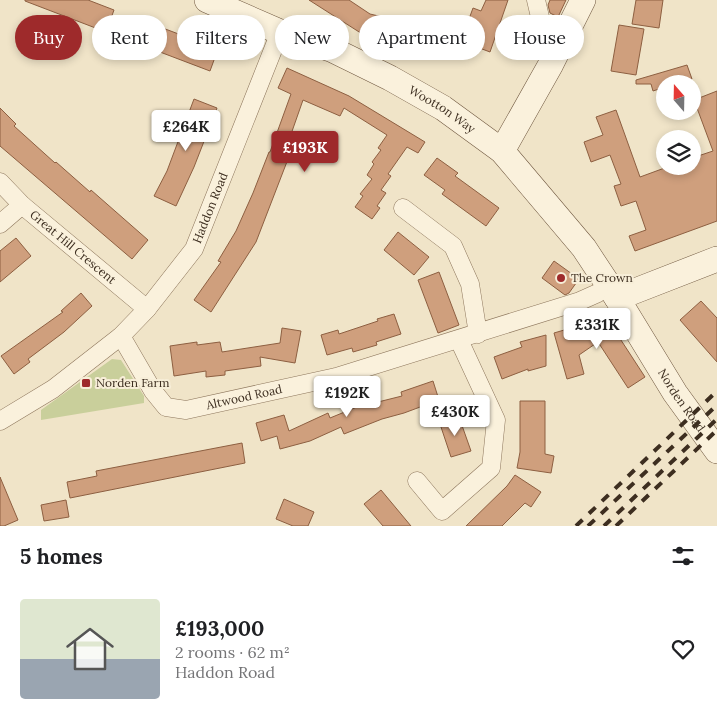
<!DOCTYPE html>
<html lang="en">
<head>
<meta charset="utf-8">
<style>
  body { margin:0; font-family:Lora,serif; background:#f2f2f2; color:#202124; height:100vh; display:flex; flex-direction:column; font-size:19px; white-space:nowrap }
  * { box-sizing:border-box; margin:0 }
  p { font-size:16px; color:#757577 }
  .icon { flex:none; width:28px; height:28px; fill:none; stroke:currentColor; stroke-width:2; stroke-linecap:round; stroke-linejoin:round }
  .map { position:relative; height:526px; overflow:hidden }
  .drawer { display:flex; flex-direction:column; background:#fff; flex:1 }
  .drawer>* { flex:none }
  .top-card { position:absolute; left:15px; top:15px; width:688px; height:45px; display:flex; gap:10px }
  .needle { width:32px; rotate:340deg }
  .fabs { position:absolute; left:656px; top:75px; display:grid; gap:10px }
  .fabs a { display:grid; place-items:center; width:45px; height:45px; border-radius:50%; background:#fff; box-shadow:0 2px 8px #0003; font-size:25px }
  .price { position:absolute; translate:-50% -42px; padding:0 11px; border-radius:5px; background:#fff; color:#222; font-size:16px; line-height:32px; filter:drop-shadow(0 1px 2px #0008) }
  .price::after { content:''; position:absolute; left:50%; top:30px; width:15px; height:11px; margin-left:-8px; background:inherit; clip-path:polygon(0 0,100% 0,50% 100%) }
  .price.selected { background:#9e2a2b; color:#fff }
  ul { padding:0; list-style:none }
  li { display:flex; align-items:center; gap:15px; height:125px; padding:0 20px }
  li+li { border-top:1px solid #e0e0e0 }
  li span { display:grid; place-items:center; flex:none; width:140px; height:100px; border-radius:5px; color:#555 }
  li>.icon { margin-inline-start:auto }
  span .icon { width:60px; height:60px; fill:#fffc; stroke-width:1 }
  li b { font-size:21px }
  h2 { display:flex; justify-content:space-between; align-items:center; height:60px; padding:0 20px; font-size:21px }
  .tag { padding:0 18px; border-radius:22px; background:#fff; box-shadow:0 2px 8px #0003; font-size:18px; line-height:45px }
  .tag.selected { background:#9e2a2b; color:#fff }
  .map>svg:first-child { display:block }
  .green { fill:#c9cf9b }
  .building { fill:#cf9f7d; stroke:#8d5f41 }
  .lines { fill:none; stroke-linecap:round; stroke-linejoin:round }
  .street-casing { stroke:#8d765c; stroke-width:19 }
  .secondary-casing { stroke:#6f573f; stroke-width:26 }
  .street { stroke:#faf1dc; stroke-width:18 }
  .secondary { stroke:#faf1dc; stroke-width:25 }
  .rail { stroke:#3d2e20; stroke-width:4; stroke-dasharray:9 9; stroke-linecap:butt }
  .poi-dot { fill:#9e2a2b; stroke:#f7eed8; stroke-width:2 }
  .labels { text-anchor:middle; stroke-width:4; stroke-linejoin:round; paint-order:stroke }
  .street-label { font-size:12px; fill:#3d2e20; stroke:#f7eed8 }
  .poi-label { font-size:12px; fill:#3d2e20; stroke:#f7eed8; text-anchor:start }
</style>
</head>
<body>
<div class="map">
<svg width="717" height="526" viewBox="0 0 717 526">
  <rect width="100%" height="100%" fill="#f0e4c8"/>
  <path class="green" d="M112 359 121 360 144 396V403L41 420V410Z"/>
  <path class="building" d="M25 0H88L114 10 106 32 25 1Z
    M309 0H349L370 14 404 22 405 18 422 22 416 45 395 40 394 44 367 37Z
    M486 0H508L490 52 461 41 473 8 481 11Z
    M550 0H566L558 17 550 13 548 5Z
    M636 0H663L659 28 632 24Z
    M139 19 218 49 210 71 131 41Z
    M619 25 644 29 636 75 611 71Z
    M687 65 692 79 677 84H665V87L653 91 651 84H636V80Z
    M287 68 349 96 425 142 418 153 407 147 388 174 391 176 381 190 386 193 377 206 380 208 372 219 355 207 363 196 360 194 372 179 367 175 374 164 372 162 381 150 378 148 387 135 344 108 340 116 303 100 283 157 288 159 256 242 211 312 194 300 221 262 218 261 236 231 253 193 269 152H270L291 94 278 88Z
    M717 91V221L635 251 629 236 646 230 636 201 621 206 614 186 621 184 610 155 591 162 584 142 603 135 596 117 616 110 640 177 670 166H692V158L713 151 694 100Z
    M194 99 217 108 194 167 176 206 154 196 167 171Z
    M0 108 16 124 14 126 55 163 56 162 90 192 91 190 148 240 132 259 0 146Z
    M437 158 458 173 455 176 499 208 486 226 442 194 445 190 424 175Z
    M398 232 429 257 414 275 384 250Z
    M16 238 31 256 0 282V251Z
    M554 261 579 279 569 293 565 295 542 278Z
    M439 272 459 325 438 333 418 280Z
    M81 293 92 306 64 332 28 359 30 362 14 374 1 356 63 312 61 311Z
    M701 301 717 318V362L680 320Z
    M394 314 401 334 376 342 377 345 353 352 352 348 327 355 321 335 338 330 339 334 378 321 377 319Z
    M604 314 645 377 628 388 598 342 579 355 584 374 567 379 554 333 571 328 573 334Z
    M282 328 301 331 295 363 260 357 261 366 225 371V375L206 377V371L174 376 170 346 197 342V345L220 342 222 352 280 343Z
    M546 335V366L528 371V369L502 379 494 357 522 347 520 342Z
    M433 381 439 400 404 413 382 419 344 434 341 427 310 441 280 449 277 436 261 441 256 423 284 415 289 431 328 413 330 418 369 402 370 404 402 396 401 392Z
    M520 401H545V454L554 456 551 473 517 468 520 452Z
    M459 417 471 451 451 457 440 424Z
    M242 443 245 463 70 498 67 482 97 476 96 471Z
    M515 475 541 492 531 507 525 503 502 526H466L507 486Z
    M0 477 18 520 4 526H0Z
    M381 490 411 526H383L364 504Z
    M284 499 314 512 308 526H293L276 519Z
    M66 500 69 517 44 521 41 505Z"/>
  <g class="lines">
    <g class="street-casing">
      <g id="street">
        <path d="M536 0 551 64"/>
        <path id="s1" d="M0 182 22 205 147 309"/>
        <path d="M403 208 453 246 470 284 478 334"/>
        <path d="M0 224 22 205"/>
        <path id="s2" d="M121 336 153 391 166 407 186 410 336 377 580 301 598 293"/>
        <path id="s3" d="M0 421 53 389 121 336 147 309 194 249 280 32"/>
        <path d="M417 481 442 511 491 468 496 420 459 340"/>
      </g>
    </g>
    <g class="secondary-casing">
      <g id="secondary">
        <path id="s4" d="M207 0 280 32 333 50 390 78 443 108 502 151 584 248 617 298 675 393 717 451"/>
        <path d="M502 151 551 64 583 0"/>
        <path d="M617 298 717 259"/>
      </g>
    </g>
    <use href="#street" class="street"/>
    <use href="#secondary" class="secondary"/>
    <path class="rail" d="M576 526 717 391
      M588 526 717 405
      M604 526 717 419
      M616 526 717 430"/>
  </g>
  <g class="poi-dot">
    <circle cx="561" cy="278" r="5"/>
    <rect x="81" y="378" width="10" height="10" rx="2.5"/>
  </g>
  <g class="labels">
    <g class="street-label">
      <text dy="4" stroke="none"><textPath href="#s4" startOffset="260">Wootton Way</textPath></text>
      <text dy="4" stroke="none"><textPath href="#s3" startOffset="306">Haddon Road</textPath></text>
      <text dy="4" stroke="none"><textPath href="#s1" startOffset="98">Great Hill Crescent</textPath></text>
      <text dy="4" stroke="none"><textPath href="#s2" startOffset="164">Altwood Road</textPath></text>
      <text dy="4" stroke="none"><textPath href="#s4" startOffset="641">Norden Road</textPath></text>
    </g>
    <g class="poi-label">
      <text x="571" y="282">The Crown</text>
      <text x="96" y="387">Norden Farm</text>
    </g>
  </g>
</svg>
<div class="fabs">
<a><svg class="needle" viewBox="-14 -14 28 28"><path d="M0-13l5 13h-10z" fill="#e53935"/><path d="M0 13l5-13h-10z" fill="#757577"/></svg></a>
<a><svg class="icon" aria-label="layers" viewBox="0 0 24 24"><path d="M12 4l9 5-9 5-9-5zM3 14l9 5 9-5"/></svg></a>
</div>
<b class="price" style="left:186px;top:152px">£264K</b>
<b class="price selected" style="left:305px;top:173px">£193K</b>
<b class="price" style="left:597px;top:350px">£331K</b>
<b class="price" style="left:347px;top:418px">£192K</b>
<b class="price" style="left:455px;top:437px">£430K</b>
<div class="top-card">
<a class="tag selected">Buy</a>
<a class="tag">Rent</a>
<a class="tag">Filters</a>
<a class="tag">New</a>
<a class="tag">Apartment</a>
<a class="tag">House</a>
</div>
</div>
<section class="drawer">
<h2>5 homes<svg class="icon" aria-label="filters" viewBox="0 0 24 24"><path d="M4 7h16M4 17h16"/><circle cx="9" cy="7" r="2"/><circle cx="15" cy="17" r="2"/></svg></h2>
<ul>
<li><span style="background:linear-gradient(#dfe7d0 60%,#9aa5b1 0)"><svg class="icon" aria-label="home" viewBox="0 0 24 24"><path d="M3 11l9-7 9 7M6 9v11h12V9"/></svg></span><div><b>£193,000</b><p>2 rooms · 62 m²</p><p>Haddon Road</p></div><svg class="icon" aria-label="heart" viewBox="0 0 24 24"><path d="M12 20l-8-8c-3-5 5-10 8-4 3-6 11-1 8 4z"/></svg></li>
</ul>
</section>
</body>
</html>
